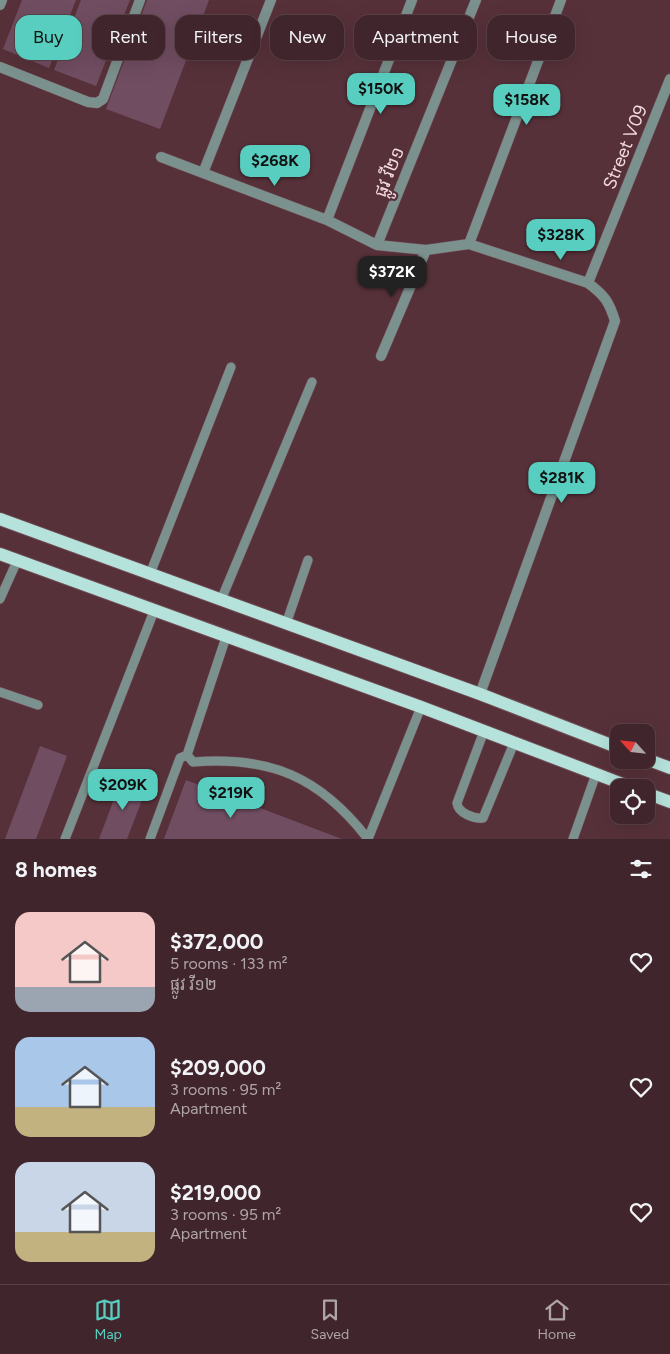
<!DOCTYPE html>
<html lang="en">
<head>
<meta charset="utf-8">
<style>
  body { margin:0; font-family:Figtree,"Noto Sans Khmer",sans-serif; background:#482d34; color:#f1f3f6; height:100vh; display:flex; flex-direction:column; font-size:19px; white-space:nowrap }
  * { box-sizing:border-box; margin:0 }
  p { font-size:16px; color:#aea5a9 }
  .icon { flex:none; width:28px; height:28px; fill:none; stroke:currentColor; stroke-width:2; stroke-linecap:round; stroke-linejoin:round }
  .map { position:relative; height:839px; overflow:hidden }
  .details { display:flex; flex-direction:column; background:#41252c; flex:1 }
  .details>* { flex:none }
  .banner { position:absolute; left:15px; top:15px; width:640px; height:45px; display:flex; gap:10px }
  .needle { width:32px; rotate:297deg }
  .controls { position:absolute; left:610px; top:724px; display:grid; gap:10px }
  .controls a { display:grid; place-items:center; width:45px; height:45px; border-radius:10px; background:#41252c; box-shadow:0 5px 20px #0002,0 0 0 1px #5a4248; font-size:25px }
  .price { position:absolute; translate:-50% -42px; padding:0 11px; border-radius:10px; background:#58cec0; color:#111; font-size:16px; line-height:32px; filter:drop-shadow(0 1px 2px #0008) }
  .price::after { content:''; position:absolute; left:50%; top:30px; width:15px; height:11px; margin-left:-8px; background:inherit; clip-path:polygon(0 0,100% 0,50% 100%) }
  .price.on { background:#222; color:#fff }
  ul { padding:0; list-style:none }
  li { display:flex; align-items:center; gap:15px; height:125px; padding:0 15px }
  li span { display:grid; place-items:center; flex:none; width:140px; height:100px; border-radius:15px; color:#555 }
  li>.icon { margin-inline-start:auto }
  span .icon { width:60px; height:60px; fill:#fffc; stroke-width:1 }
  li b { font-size:21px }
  h2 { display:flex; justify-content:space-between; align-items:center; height:60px; padding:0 15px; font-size:21px }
  .chip { padding:0 18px; border-radius:15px; background:#41252c; box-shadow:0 5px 20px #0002,0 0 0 1px #5a4248; font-size:18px; line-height:45px }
  .chip.on { background:#58cec0; color:#111 }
  .tabs { display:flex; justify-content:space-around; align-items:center; height:70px; border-top:1px solid #5a4248; background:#41252c; font-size:14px; color:#aea5a9 }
  .tabs a { display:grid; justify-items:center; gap:2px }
  .tabs .on { color:#58cec0 }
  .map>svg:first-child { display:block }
  .building { fill:#714d61 }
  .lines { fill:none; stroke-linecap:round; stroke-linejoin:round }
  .lane-casing { stroke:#734f58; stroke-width:10 }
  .street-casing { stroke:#734f58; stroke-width:11 }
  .primary-casing { stroke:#734f58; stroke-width:14 }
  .lane { stroke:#7b918d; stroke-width:9 }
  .street { stroke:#7b918d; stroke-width:10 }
  .primary { stroke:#b5e2db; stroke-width:12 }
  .labels { text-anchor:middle; stroke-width:4.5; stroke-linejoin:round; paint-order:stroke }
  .street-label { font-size:18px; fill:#f3dadf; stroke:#57313a }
</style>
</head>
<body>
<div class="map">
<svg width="670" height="839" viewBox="0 0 670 839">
  <rect width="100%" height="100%" fill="#57313a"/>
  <path class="building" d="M22 0H76L49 68 3 49Z
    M81 0H130L96 86 54 70Z
    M147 0H209L160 129 106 109Z
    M40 746 67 756 36 839H5Z
    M122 778 147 787 127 839H99Z
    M186 780 342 839H164Z"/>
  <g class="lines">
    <g class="lane-casing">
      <path id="lane" d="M150 574 231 367
        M0 599 17 561
        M221 600 312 382
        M286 624 308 560
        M0 692 38 705
        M484 731 457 803C458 813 474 819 483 818L514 743
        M187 755 226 637
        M65 839 154 611
        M150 839 180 758 187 755 193 762C271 756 320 777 368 839
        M368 839 421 707
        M573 839 596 774"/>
    </g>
    <g class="street-casing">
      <path id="street" d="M0 5 2 0
        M0 67 88 102 97 103 103 99 140 0
        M161 157 327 220 377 245 426 250 469 244 588 283C604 295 609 301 615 321L480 694
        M203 173 271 0
        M327 220 412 0
        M469 244 561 0
        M377 245 476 0
        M588 283 670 79
        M381 356 426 250"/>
    </g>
    <g class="primary-casing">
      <path id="primary" d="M0 519 480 694 619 748
        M0 554 421 707 633 788
        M646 759 670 768
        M646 793 670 802"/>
    </g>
    <use href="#lane" class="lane"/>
    <use href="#street" class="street"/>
    <use href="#primary" class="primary"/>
  </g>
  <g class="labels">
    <g class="street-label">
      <text transform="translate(625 147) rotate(-68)" y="6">Street V09</text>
      <text transform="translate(389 172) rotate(-68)" y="6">ផ្លូវ វី២១</text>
    </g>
  </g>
</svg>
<div class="controls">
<a><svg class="needle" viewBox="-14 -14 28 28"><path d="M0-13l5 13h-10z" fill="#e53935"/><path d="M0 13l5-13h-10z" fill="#aea5a9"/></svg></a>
<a><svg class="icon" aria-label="locate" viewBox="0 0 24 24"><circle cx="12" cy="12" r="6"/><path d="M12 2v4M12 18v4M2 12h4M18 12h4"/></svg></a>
</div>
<b class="price" style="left:381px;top:115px">$150K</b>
<b class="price" style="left:527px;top:126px">$158K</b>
<b class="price" style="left:275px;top:187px">$268K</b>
<b class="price" style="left:561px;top:261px">$328K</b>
<b class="price on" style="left:392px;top:298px">$372K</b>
<b class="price" style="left:562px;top:504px">$281K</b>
<b class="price" style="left:123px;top:811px">$209K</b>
<b class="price" style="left:231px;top:819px">$219K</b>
<div class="banner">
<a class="chip on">Buy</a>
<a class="chip">Rent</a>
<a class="chip">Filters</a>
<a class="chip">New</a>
<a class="chip">Apartment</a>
<a class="chip">House</a>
</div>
</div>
<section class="details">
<h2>8 homes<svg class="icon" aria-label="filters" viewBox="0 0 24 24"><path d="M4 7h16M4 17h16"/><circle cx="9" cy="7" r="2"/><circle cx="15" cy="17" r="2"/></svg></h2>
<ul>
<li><span style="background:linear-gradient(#f6c9c9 75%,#9aa5b1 0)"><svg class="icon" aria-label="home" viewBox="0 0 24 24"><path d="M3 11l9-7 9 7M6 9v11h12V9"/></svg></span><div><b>$372,000</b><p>5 rooms · 133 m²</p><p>ផ្លូវ វី១២</p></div><svg class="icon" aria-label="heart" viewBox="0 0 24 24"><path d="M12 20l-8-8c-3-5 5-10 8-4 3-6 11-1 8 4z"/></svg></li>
<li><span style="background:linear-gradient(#a9c7e8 70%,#c2b280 0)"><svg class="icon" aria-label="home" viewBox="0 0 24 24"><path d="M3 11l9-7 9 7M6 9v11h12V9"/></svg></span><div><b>$209,000</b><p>3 rooms · 95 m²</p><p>Apartment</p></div><svg class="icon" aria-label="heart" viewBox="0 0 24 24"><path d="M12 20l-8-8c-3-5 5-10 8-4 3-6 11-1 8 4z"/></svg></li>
<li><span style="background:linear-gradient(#c9d6e8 70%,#c2b280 0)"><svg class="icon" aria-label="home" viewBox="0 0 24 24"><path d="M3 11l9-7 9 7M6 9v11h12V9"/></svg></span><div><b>$219,000</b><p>3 rooms · 95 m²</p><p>Apartment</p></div><svg class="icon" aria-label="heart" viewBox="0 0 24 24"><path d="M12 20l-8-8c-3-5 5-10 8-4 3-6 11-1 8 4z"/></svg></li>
</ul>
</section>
<nav class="tabs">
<a class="on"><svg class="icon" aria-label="map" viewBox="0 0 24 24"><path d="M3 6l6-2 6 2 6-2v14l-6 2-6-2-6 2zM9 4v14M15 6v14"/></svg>Map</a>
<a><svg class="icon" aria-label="saved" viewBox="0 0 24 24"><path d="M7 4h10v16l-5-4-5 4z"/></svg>Saved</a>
<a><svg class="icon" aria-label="home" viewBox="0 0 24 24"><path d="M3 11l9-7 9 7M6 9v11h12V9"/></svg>Home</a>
</nav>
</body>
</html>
